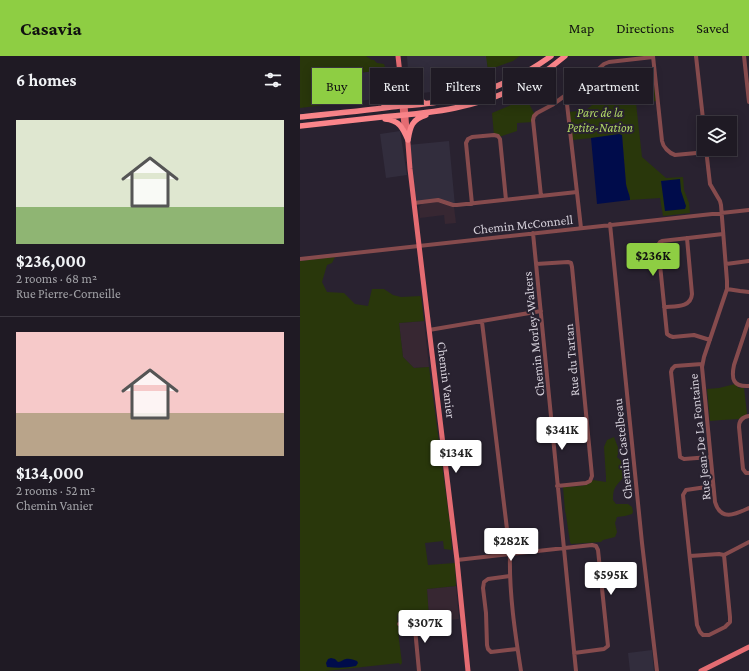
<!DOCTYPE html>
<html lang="en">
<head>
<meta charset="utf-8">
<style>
  body { margin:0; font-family:"Crimson Pro",serif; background:#27232c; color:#f1f3f6; height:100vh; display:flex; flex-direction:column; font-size:15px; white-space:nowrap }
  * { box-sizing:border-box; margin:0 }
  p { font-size:13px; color:#a1a1a6 }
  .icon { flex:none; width:22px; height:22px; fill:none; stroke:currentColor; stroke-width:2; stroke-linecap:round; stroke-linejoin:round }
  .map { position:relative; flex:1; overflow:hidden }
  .sheet { display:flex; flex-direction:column; background:#1f1a24; width:300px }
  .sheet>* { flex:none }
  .hud { position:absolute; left:12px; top:12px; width:377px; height:36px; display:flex; gap:8px }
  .controls { position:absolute; left:397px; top:60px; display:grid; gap:8px }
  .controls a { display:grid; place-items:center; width:40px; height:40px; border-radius:0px; background:#1f1a24; box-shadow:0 2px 10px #0003,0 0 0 1px #3c3841; font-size:20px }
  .price { position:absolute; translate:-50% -34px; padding:0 9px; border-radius:4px; background:#fff; color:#222; font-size:13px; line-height:26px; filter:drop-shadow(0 1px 2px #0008) }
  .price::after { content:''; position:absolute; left:50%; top:24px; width:12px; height:9px; margin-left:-6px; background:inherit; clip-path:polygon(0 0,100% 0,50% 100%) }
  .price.on { background:#8ece43; color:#111 }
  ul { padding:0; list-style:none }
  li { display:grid; align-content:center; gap:8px; height:212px; padding:0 16px }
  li+li { border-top:1px solid #3c3841 }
  li span { display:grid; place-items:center; height:124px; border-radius:0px; color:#555 }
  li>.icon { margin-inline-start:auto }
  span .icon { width:72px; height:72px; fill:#fffc; stroke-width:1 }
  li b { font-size:17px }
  h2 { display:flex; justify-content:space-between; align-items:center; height:48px; padding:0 16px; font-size:17px }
  .tag { padding:0 14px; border-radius:0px; background:#1f1a24; box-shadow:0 2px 10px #0003,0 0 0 1px #3c3841; font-size:14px; line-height:36px }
  .tag.on { background:#8ece43; color:#111 }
  header { display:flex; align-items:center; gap:24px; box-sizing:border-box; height:56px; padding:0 20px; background:#8ece43; color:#111 }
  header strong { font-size:19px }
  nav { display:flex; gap:22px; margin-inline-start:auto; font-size:14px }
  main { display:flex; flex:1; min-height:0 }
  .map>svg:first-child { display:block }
  .commercial { fill:#322d3d }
  .education { fill:#372732 }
  .green { fill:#29370b }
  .water { fill:#000c4b }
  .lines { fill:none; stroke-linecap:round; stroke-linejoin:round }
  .minor { stroke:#864b4d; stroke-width:4 }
  .major { stroke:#e46c72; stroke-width:5 }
  .highway { stroke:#fa858a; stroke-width:5.5 }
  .labels { text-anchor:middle; stroke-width:4; stroke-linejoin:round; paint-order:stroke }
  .park-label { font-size:13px; font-style:italic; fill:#afd666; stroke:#292230 }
  .street-label { font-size:13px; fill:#d5d0da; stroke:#292230 }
</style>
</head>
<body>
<header>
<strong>Casavia</strong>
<nav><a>Map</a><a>Directions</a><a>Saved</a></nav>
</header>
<main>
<section class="sheet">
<h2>6 homes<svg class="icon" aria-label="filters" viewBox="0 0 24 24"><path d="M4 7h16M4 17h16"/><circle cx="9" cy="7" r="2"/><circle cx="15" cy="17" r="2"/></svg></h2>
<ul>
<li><span style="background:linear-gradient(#dfe7d0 70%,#8fb573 0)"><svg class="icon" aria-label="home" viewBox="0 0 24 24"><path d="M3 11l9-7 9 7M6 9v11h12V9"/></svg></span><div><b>$236,000</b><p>2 rooms · 68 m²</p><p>Rue Pierre-Corneille</p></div></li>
<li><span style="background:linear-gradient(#f6c9c9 65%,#b9a48a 0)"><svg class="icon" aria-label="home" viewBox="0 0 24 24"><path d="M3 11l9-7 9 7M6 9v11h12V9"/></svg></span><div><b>$134,000</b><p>2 rooms · 52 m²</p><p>Chemin Vanier</p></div></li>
</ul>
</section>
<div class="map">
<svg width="449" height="615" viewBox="0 0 449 615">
  <rect width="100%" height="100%" fill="#292230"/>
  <path class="commercial" d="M107 0H187L188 22 169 29 153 33 140 35 122 37 109 28Z
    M97 13 98 29H95L85 42 49 46 47 18Z
    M100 75 107 119 86 122 80 78Z
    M149 85 155 150 142 145 114 147 108 89Z
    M352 594 354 615H330L328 597Z"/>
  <path class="education" d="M137 146 154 151 156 167 145 168 144 159 120 162 119 151 122 148Z
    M124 265 129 311 114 312 103 301 99 267Z
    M156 530 159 563 129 566 127 533Z"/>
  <path class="green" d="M0 0H66L72 4H74L77 7 84 8 86 14 47 18 49 46 0 52Z
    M186 0H220L213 5 188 14Z
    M353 24 357 45 336 47 342 101 366 122 383 121 384 134 389 147 390 157 363 160 360 142 330 144C330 139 327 134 326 128L322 79 272 84 269 56 286 54 319 27Z
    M226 42 235 59 233 66 217 67V75L199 81 194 79 192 57 216 47Z
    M35 201 32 207 27 209 22 226 27 236 44 237 55 248 68 250 72 233H84L93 239 101 241 121 240 124 265 99 267 103 301 114 312 129 311 150 468 152 494 144 493 143 485 125 487 128 509 155 507 156 530 127 533 129 561H117L112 559 104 561 100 565 97 557 99 584 102 607 100 609 99 607 26 615H0V205Z
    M435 328 439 332H444L447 358 441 361 439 363 422 364 410 365 407 333 419 332Z
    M314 381 319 394 317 401C320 404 325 408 326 411 328 421 317 426 314 434 313 437 313 441 313 444L316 448H328L332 451 333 456 332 458 325 460 317 461 315 467 317 476 315 481 303 484 301 486 271 488 270 486 266 459 265 455 263 431C272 430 287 432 293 424L306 426V421L304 391 307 384Z"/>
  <path class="water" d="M319 78 322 79 326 128C327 134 330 139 330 144L297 148 291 82Z
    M380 123 381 135 386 150 385 153 365 155 361 125Z
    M31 602 35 603 38 606C42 606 43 603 46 603 49 602 54 604 57 605L58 607 56 610C46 612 37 612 27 611L26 607 28 603Z"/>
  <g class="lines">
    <path class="minor" d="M353 0 362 85C363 91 369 97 375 99L407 96
      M396 0 404 72
      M444 0 449 46
      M266 39 281 172
      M406 93 410 128 420 145 421 149 427 225V233L404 301 402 311 415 446C421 466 436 458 449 452
      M241 140 233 64 234 60 237 57 252 49 266 39 284 26 304 8 309 6 353 1
      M114 147 138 144 153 149H157L277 136
      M172 148 166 87 168 83 172 81 194 79 198 80 200 83 206 144
      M310 168 342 487 357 615
      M233 177 276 615
      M0 203 449 154
      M236 208 268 206 271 207 272 211 292 420 290 425 286 427 257 430
      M426 208 449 205
      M427 233 440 235 449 236
      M364 251C375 250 391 252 392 238L387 182
      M449 264 434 309C431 323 433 331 449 330
      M182 266 210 498C209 537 215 577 221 615
      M129 274 241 255
      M410 284 394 279 373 281 370 280 367 278 358 189 360 186 362 185 423 178
      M402 308 375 310 372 313 371 316 380 401 384 403 410 401
      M449 360C442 361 439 365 439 371L443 413 446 417H449
      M413 430 386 434 383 439 397 569 400 576 403 579H409L425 571 430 566V561L424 499
      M390 500 419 498 424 499 449 486
      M157 504 292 489 296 490 298 494 308 590 304 593 274 597
      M210 520 188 523 184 526 183 532 186 557 187 589 188 593 191 596 217 593
      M114 562 119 615
      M99 568 115 567"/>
    <path class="major" d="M98 0 100 18 104 36 110 113 123 223 157 504 168 615
      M100 32 104 69
      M401 615 449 591"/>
    <path class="highway" d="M103 31C109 40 112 45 123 46
      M84 50C94 47 97 41 100 32
      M0 61C30 58 61 55 91 51 112 49 133 48 154 43 189 36 222 21 251 0
      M85 63C99 64 103 72 108 84
      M0 70C27 67 55 64 82 61 106 59 131 57 155 52 195 44 234 27 265 0
      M108 84C110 71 112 63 126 59"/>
  </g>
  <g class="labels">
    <g class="park-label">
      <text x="300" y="61">Parc de la<tspan x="300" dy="15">Petite-Nation</tspan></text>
    </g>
    <g class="street-label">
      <text transform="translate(223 168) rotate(-6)" y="5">Chemin McConnell</text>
      <text transform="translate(233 278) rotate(-96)" y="5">Chemin Morley-Walters</text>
      <text transform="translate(271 304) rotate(-95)" y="5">Rue du Tartan</text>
      <text transform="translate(147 324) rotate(83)" y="5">Chemin Vanier</text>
      <text transform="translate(399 381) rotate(-96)" y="5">Rue Jean-De La Fontaine</text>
      <text transform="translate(322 393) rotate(-96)" y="5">Chemin Castelbeau</text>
    </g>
  </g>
</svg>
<div class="controls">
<a><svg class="icon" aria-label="layers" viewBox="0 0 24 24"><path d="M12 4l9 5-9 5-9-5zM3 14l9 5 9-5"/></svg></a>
</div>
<b class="price on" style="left:353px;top:221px">$236K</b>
<b class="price" style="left:262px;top:395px">$341K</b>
<b class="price" style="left:156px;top:418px">$134K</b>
<b class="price" style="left:211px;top:506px">$282K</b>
<b class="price" style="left:311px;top:540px">$595K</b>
<b class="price" style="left:125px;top:588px">$307K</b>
<div class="hud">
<a class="tag on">Buy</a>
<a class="tag">Rent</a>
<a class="tag">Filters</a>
<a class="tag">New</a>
<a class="tag">Apartment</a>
</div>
</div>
</main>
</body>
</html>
